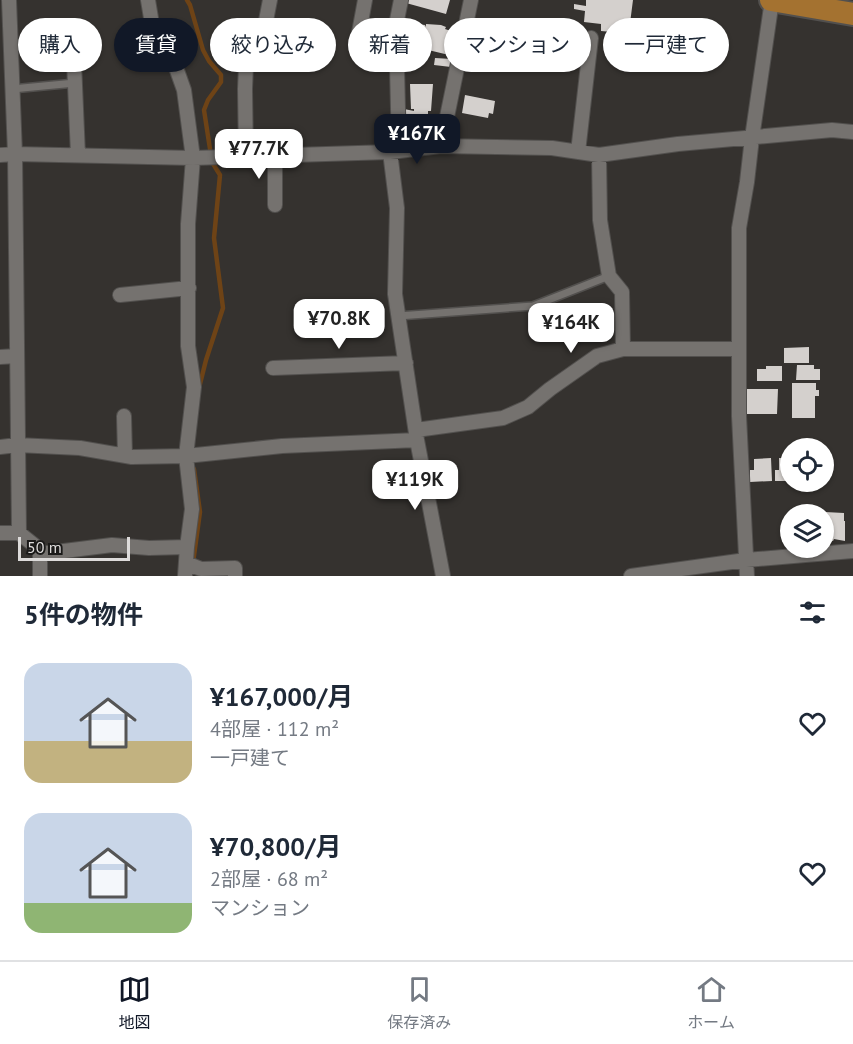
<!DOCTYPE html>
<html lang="ja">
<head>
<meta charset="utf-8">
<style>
  body { margin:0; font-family:"PT Sans","Noto Sans JP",sans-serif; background:#f6f6f7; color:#1f2937; height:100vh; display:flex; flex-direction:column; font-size:22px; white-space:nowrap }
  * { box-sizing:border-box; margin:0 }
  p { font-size:20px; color:#747a83 }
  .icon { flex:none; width:33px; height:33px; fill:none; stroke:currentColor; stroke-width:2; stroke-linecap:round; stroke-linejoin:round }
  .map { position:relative; height:576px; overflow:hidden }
  .drawer { display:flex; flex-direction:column; background:#fff; flex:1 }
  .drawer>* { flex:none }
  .guide { position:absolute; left:18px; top:18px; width:818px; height:54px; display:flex; gap:12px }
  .controls { position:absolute; left:780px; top:438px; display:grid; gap:12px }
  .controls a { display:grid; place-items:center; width:54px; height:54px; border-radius:50%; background:#fff; box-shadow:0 2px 4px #0004; font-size:30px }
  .scale { position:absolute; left:18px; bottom:15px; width:112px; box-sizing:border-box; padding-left:6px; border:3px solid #dddbda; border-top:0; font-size:16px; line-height:21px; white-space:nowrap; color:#dddbda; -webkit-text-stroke:4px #1b1a19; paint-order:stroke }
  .price { position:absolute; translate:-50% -51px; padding:0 14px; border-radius:12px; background:#fff; color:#222; font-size:20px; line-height:39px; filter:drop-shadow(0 2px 3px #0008) }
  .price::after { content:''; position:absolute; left:50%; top:36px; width:18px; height:14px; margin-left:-9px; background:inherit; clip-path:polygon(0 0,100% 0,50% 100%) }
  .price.active { background:#111827; color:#fff }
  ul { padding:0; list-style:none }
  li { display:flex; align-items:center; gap:18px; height:150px; padding:0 24px }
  li span { display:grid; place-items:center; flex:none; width:168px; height:120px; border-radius:18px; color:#555 }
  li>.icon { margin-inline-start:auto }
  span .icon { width:72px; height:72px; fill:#fffc; stroke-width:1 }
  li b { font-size:26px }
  h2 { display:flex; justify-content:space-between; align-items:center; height:72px; padding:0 24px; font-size:26px }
  .chip { padding:0 21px; border-radius:27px; background:#fff; box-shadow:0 2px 4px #0004; font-size:21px; line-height:54px }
  .chip.active { background:#111827; color:#fff }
  .tab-bar { display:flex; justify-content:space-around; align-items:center; height:84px; border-top:2px solid #e0e1e3; background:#fff; font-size:16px; color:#747a83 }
  .tab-bar a { display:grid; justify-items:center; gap:3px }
  .tab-bar .active { color:#111827 }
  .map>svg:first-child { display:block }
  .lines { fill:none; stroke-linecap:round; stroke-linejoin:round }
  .stream { stroke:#6e4316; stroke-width:4.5 }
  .building { fill:#d4d0cd }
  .lane-casing { stroke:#52504e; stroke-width:10 }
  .street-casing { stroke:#52504e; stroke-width:16 }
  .primary-casing { stroke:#52504e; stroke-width:26 }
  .lane { stroke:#75726f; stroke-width:7 }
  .street { stroke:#75726f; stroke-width:14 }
  .primary { stroke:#a47230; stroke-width:22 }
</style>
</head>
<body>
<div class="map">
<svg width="853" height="576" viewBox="0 0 853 576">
  <rect width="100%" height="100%" fill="#35322f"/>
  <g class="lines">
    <path class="stream" d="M187 0 190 5 203 50 209 61 221 75V82L208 100 204 110 212 162 220 175 214 238 223 308 206 360 199 388
      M193 563 200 512 194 469"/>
  </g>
  <path class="building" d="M406 0H450L446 14 406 3Z
    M586 0H633L629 31 632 32 630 46 615 44 617 26H613L612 32 601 31V24L584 22 585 11 574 9V4L586 6Z
    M409 23 425 25 426 27V24L441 25 446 27 445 29 454 32 449 55 424 49V46L421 45V50L405 46Z
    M435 58 452 59 451 67 434 65Z
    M410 84H433L431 111H428V140L404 139V109L414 111V109H411Z
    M465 95 495 101 493 114 489 113 488 118 462 113Z
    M809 347V363H784V348Z
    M797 365H814V369H820V380H796Z
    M766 366H782V381H757V369H766Z
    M792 383H816V390H819V396H815V418H792Z
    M747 389H778L777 414H747Z
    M771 458 772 481 750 482V470H754V459Z
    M779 458H790V481H775V470H779Z
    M825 512 844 513V521H845V541L834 539 833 541H824Z"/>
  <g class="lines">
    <g class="lane-casing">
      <path id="lane" d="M12 89 75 83
        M398 316 533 306 609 276"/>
    </g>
    <g class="street-casing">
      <path id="street" d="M9 0 15 154 19 533
        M148 0 152 24 174 62 184 90 193 158 188 224V346L194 387 186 456 192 509 187 547 185 576
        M358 38 365 0
        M74 62 78 155
        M441 146 471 0
        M399 151 396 25 401 0
        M390 152 397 208 395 294 417 440 443 576
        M578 152 591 38
        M0 155 15 154 193 158 390 152 441 146 552 148 599 155 678 144 832 130 853 132
        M599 155 600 220 609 276 622 292 623 349
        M246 157 245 89 246 65 263 36 270 0
        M275 205V156
        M120 295 189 288
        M0 357 17 356
        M273 368 406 363
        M124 416 125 456
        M416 430 503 418 528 407 550 389 597 356 623 349H739
        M0 447 17 445 80 448 132 457 186 456 282 446 417 440
        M0 533H19L39 549 40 554V576
        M40 554 112 545 149 548 187 547
        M186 563 201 569 235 568V576
        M631 576 746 560 853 551
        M747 576 739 416V228L747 182 752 138 772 0"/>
    </g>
    <g class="primary-casing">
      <path id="primary" d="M771 0 853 14"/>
    </g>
    <use href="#lane" class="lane"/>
    <use href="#street" class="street"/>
    <use href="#primary" class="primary"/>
  </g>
</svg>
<div class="controls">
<a><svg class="icon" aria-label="locate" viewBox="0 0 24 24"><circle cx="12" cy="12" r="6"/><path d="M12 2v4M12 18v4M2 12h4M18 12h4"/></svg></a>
<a><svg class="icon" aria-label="layers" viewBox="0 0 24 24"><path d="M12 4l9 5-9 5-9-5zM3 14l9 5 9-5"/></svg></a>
</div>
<div class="scale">50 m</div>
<b class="price active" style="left:417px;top:165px">¥167K</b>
<b class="price" style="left:259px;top:180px">¥77.7K</b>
<b class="price" style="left:339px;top:350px">¥70.8K</b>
<b class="price" style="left:571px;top:354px">¥164K</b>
<b class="price" style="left:415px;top:511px">¥119K</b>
<div class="guide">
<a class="chip">購入</a>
<a class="chip active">賃貸</a>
<a class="chip">絞り込み</a>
<a class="chip">新着</a>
<a class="chip">マンション</a>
<a class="chip">一戸建て</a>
</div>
</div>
<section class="drawer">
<h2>5件の物件<svg class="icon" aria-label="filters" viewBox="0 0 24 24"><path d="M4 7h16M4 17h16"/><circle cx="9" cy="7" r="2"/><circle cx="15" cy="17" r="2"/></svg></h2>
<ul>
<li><span style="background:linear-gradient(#c9d6e8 65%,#c2b280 0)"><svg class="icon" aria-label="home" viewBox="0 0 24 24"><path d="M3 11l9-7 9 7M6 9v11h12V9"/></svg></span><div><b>¥167,000/月</b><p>4部屋 · 112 m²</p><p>一戸建て</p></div><svg class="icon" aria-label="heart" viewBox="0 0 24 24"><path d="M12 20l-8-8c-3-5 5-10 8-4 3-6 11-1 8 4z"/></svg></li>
<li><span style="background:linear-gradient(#c9d6e8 75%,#8fb573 0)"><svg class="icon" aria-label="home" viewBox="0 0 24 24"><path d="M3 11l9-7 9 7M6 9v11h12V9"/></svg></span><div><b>¥70,800/月</b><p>2部屋 · 68 m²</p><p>マンション</p></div><svg class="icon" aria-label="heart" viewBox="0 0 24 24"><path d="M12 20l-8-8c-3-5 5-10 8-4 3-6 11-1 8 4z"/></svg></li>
</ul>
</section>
<nav class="tab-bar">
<a class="active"><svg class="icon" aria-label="map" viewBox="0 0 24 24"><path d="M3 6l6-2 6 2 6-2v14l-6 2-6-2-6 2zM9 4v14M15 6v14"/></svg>地図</a>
<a><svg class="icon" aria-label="saved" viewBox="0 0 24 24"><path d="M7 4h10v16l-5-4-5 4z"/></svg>保存済み</a>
<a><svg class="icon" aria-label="home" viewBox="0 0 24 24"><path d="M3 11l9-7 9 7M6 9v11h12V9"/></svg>ホーム</a>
</nav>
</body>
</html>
